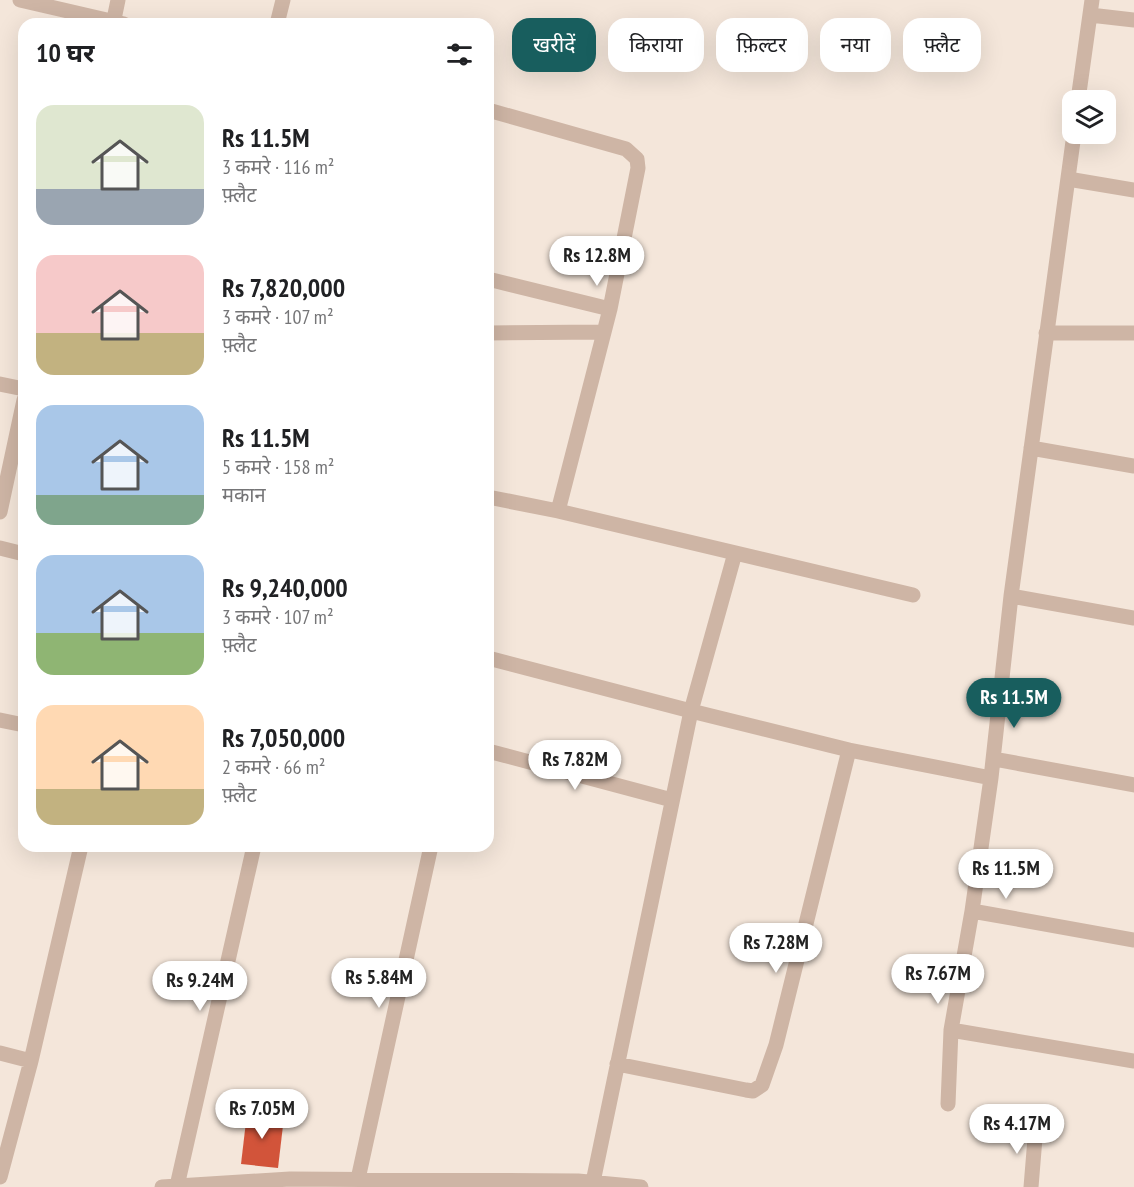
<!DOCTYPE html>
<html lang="hi">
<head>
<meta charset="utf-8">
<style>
  body { margin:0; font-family:"PT Sans Narrow","Noto Sans Devanagari",sans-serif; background:#f2f2f2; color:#202124; height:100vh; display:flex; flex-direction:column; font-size:22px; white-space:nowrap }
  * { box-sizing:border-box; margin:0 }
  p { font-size:20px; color:#757577 }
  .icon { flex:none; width:33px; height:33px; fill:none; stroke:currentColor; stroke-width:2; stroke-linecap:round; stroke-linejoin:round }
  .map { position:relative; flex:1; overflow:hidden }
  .drawer { position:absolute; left:18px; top:18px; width:476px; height:834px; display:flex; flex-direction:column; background:#fff; border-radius:18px; box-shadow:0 6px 24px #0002 }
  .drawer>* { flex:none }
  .banner { position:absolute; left:512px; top:18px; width:532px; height:54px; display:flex; gap:12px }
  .buttons { position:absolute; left:1062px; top:90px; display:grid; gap:12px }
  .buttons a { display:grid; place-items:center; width:54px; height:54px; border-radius:12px; background:#fff; box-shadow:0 6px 24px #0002; font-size:30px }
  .price { position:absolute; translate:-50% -51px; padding:0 14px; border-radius:21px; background:#fff; color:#222; font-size:20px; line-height:39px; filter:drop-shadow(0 2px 3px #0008) }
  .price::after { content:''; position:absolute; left:50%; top:36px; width:18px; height:14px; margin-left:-9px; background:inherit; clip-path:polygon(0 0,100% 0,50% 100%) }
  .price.active { background:#185e5e; color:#fff }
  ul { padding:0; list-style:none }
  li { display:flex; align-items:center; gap:18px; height:150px; padding:0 18px }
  li span { display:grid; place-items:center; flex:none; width:168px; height:120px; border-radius:18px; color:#555 }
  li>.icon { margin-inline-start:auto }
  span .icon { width:72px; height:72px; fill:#fffc; stroke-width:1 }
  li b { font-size:26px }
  h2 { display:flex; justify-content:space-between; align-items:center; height:72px; padding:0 18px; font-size:26px }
  .tag { padding:0 21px; border-radius:18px; background:#fff; box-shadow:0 6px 24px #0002; font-size:21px; line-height:54px }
  .tag.active { background:#185e5e; color:#fff }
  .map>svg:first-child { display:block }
  .building { fill:#d2543a }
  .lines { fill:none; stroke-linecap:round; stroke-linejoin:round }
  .minor { stroke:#ceb5a5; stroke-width:15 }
</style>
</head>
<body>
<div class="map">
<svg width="1134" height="1187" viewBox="0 0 1134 1187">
  <rect width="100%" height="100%" fill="#f4e6da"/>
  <path class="building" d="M247 1113 284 1117 278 1168 241 1164Z"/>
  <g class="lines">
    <path class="minor" d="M20 0 124 24
      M1090 15 1134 20
      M113 24 118 0
      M277 24 283 0
      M1078 100 1092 0
      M488 110 626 149 637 159 638 168 610 309 558 511 488 497
      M1068 179 1134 190
      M488 279 610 309
      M488 333 603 332
      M1046 333H1134
      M0 384 24 389
      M1031 448 1134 466
      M558 511 913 595
      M0 512 24 400
      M0 548 24 554
      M1011 596 1134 618
      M488 658 691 711 849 750 991 778 1011 596 1074 134
      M0 720 24 725
      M488 751 672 800
      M994 759 1134 785
      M991 778 972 911 1134 940
      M951 1030 1134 1061
      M0 1053 31 1061
      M617 1064 746 1090 753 1091 762 1085 776 1045 849 750
      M948 1104 951 1030 972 911
      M0 1177 31 1061 81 846
      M358 1179 431 846
      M593 1182 691 711 735 553
      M177 1186 254 846
      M162 1187 290 1179 578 1181 641 1187
      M1031 1187 1036 1126"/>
  </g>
</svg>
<div class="buttons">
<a><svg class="icon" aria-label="layers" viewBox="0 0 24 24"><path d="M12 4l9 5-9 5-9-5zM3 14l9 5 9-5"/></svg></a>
</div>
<b class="price" style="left:597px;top:287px">Rs 12.8M</b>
<b class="price active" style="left:1014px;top:729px">Rs 11.5M</b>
<b class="price" style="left:575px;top:791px">Rs 7.82M</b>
<b class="price" style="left:1006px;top:900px">Rs 11.5M</b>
<b class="price" style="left:776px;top:974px">Rs 7.28M</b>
<b class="price" style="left:938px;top:1005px">Rs 7.67M</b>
<b class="price" style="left:379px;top:1009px">Rs 5.84M</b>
<b class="price" style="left:200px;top:1012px">Rs 9.24M</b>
<b class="price" style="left:262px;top:1140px">Rs 7.05M</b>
<b class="price" style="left:1017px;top:1155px">Rs 4.17M</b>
<div class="banner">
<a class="tag active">खरीदें</a>
<a class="tag">किराया</a>
<a class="tag">फ़िल्टर</a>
<a class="tag">नया</a>
<a class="tag">फ़्लैट</a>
</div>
<section class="drawer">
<h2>10 घर<svg class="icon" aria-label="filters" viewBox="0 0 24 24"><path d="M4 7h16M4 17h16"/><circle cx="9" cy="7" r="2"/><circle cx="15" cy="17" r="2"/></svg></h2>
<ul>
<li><span style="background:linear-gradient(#dfe7d0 70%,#9aa5b1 0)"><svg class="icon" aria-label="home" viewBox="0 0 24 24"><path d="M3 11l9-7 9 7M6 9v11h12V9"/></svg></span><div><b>Rs 11.5M</b><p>3 कमरे · 116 m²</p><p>फ़्लैट</p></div></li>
<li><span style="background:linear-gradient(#f6c9c9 65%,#c2b280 0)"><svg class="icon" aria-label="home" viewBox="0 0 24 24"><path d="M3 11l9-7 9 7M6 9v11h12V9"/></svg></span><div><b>Rs 7,820,000</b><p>3 कमरे · 107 m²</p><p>फ़्लैट</p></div></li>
<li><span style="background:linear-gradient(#a9c7e8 75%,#7fa58c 0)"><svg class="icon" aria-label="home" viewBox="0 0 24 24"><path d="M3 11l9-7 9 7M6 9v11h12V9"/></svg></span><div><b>Rs 11.5M</b><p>5 कमरे · 158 m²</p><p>मकान</p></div></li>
<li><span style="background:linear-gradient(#a9c7e8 65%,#8fb573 0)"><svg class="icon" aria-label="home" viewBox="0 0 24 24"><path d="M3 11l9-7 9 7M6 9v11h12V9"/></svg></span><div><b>Rs 9,240,000</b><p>3 कमरे · 107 m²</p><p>फ़्लैट</p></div></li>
<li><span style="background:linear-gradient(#ffd9b3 70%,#c2b280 0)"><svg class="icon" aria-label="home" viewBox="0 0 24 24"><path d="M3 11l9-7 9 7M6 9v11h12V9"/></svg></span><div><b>Rs 7,050,000</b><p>2 कमरे · 66 m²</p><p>फ़्लैट</p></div></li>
</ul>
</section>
</div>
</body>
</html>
